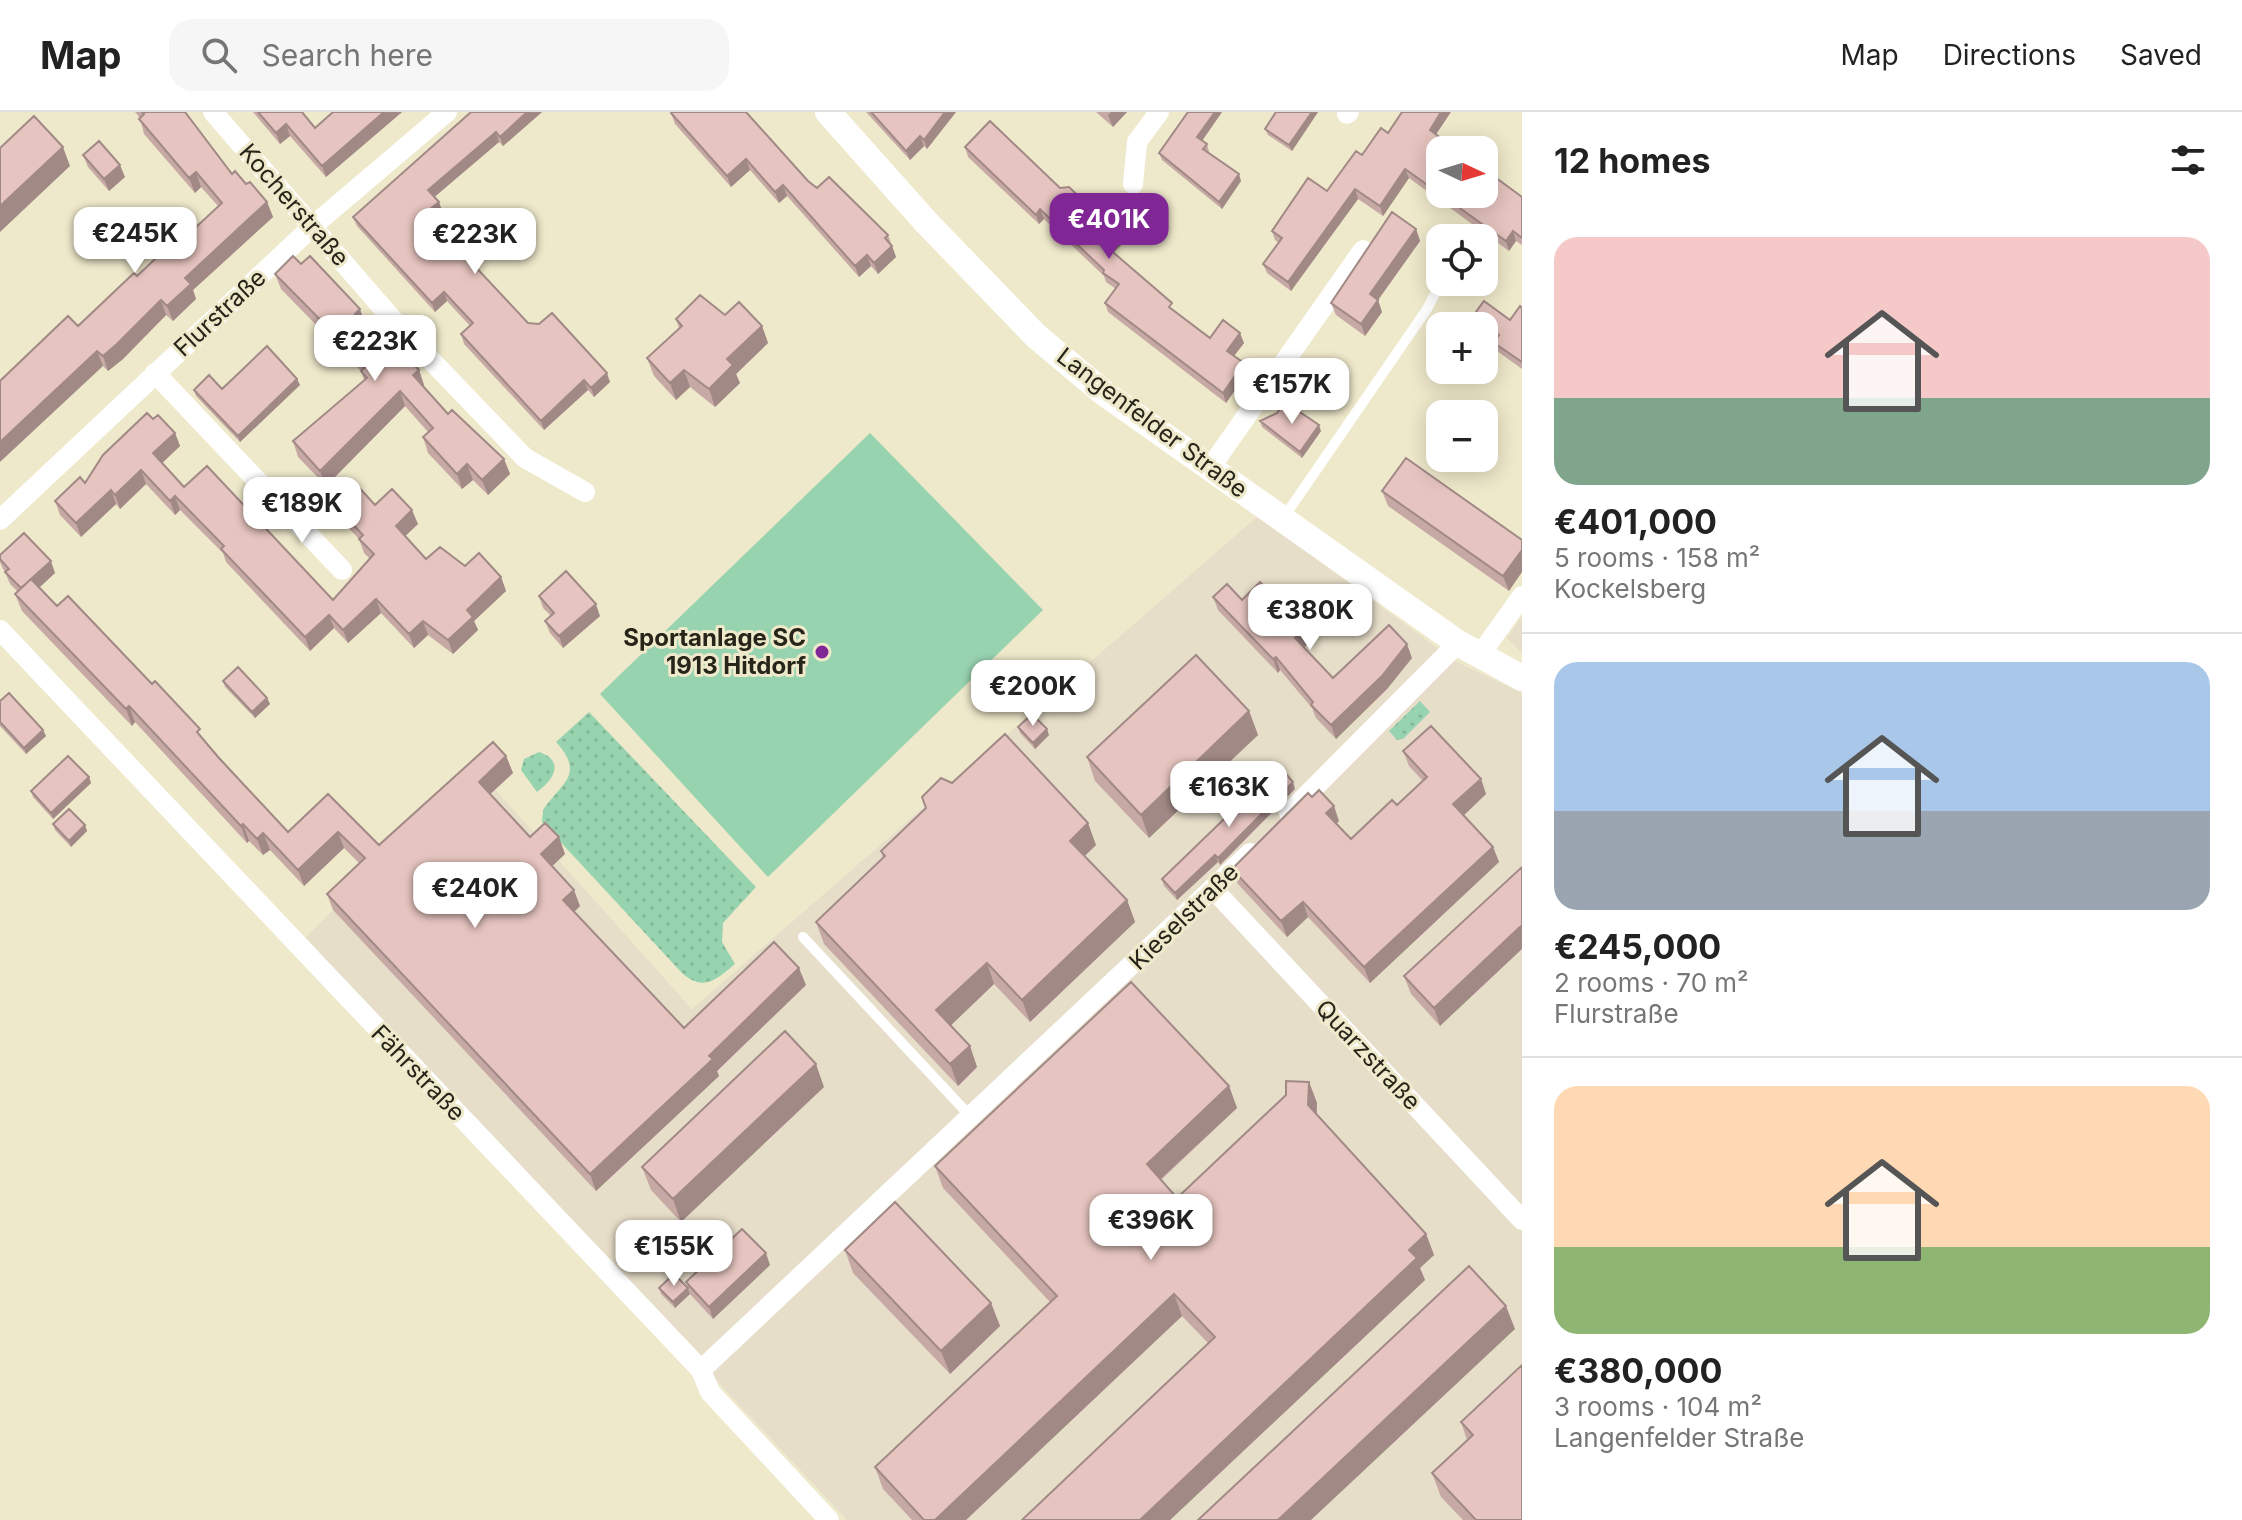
<!DOCTYPE html>
<html lang="en">
<head>
<meta charset="utf-8">
<style>
  body { margin:0; font-family:Inter,sans-serif; background:#f6f6f6; color:#222; height:100vh; display:flex; flex-direction:column; font-size:30px; white-space:nowrap }
  * { box-sizing:border-box; margin:0 }
  p { font-size:26px; color:#767676 }
  .icon { flex:none; width:44px; height:44px; fill:none; stroke:currentColor; stroke-width:2; stroke-linecap:round; stroke-linejoin:round }
  .map { position:relative; flex:1; overflow:hidden }
  .panel { display:flex; flex-direction:column; background:#fff; width:720px }
  .panel>* { flex:none }
  .needle { width:52px; rotate:94deg }
  .buttons { position:absolute; left:1426px; top:24px; display:grid; gap:16px }
  .buttons a { display:grid; place-items:center; width:72px; height:72px; border-radius:16px; background:#fff; box-shadow:0 4px 20px #0003; font-size:40px }
  .price { position:absolute; translate:-50% -68px; padding:0 18px; border-radius:16px; background:#fff; color:#222; font-size:26px; line-height:52px; filter:drop-shadow(0 2px 4px #0008) }
  .price::after { content:''; position:absolute; left:50%; top:48px; width:24px; height:18px; margin-left:-12px; background:inherit; clip-path:polygon(0 0,100% 0,50% 100%) }
  .price.on { background:#812795; color:#fff }
  ul { padding:0; list-style:none }
  li { display:grid; align-content:center; gap:16px; height:424px; padding:0 32px }
  li+li { border-top:2px solid #e0e0e0 }
  li span { display:grid; place-items:center; height:248px; border-radius:24px; color:#555 }
  li>.icon { margin-inline-start:auto }
  span .icon { width:144px; height:144px; fill:#fffc; stroke-width:1 }
  li b { font-size:34px }
  h2 { display:flex; justify-content:space-between; align-items:center; height:96px; padding:0 32px; font-size:34px }
  header { display:flex; align-items:center; gap:48px; box-sizing:border-box; height:112px; padding:0 40px; background:#fff; border-bottom:2px solid #e0e0e0 }
  header strong { font-size:38px }
  nav { display:flex; gap:44px; margin-inline-start:auto; font-size:28px }
  .search { width:560px; height:72px; background:#f6f6f6; display:flex; align-items:center; gap:20px; box-sizing:border-box; padding:0 28px; border-radius:24px; color:#767676; font-size:30px }
  main { display:flex; flex:1; min-height:0 }
  .map>svg:first-child { display:block }
  .commercial { fill:#e7dec9 }
  .grass { fill:url(#grass-dots) }
  .pitch { fill:#98d3b0 }
  .lines { fill:none; stroke-linecap:round; stroke-linejoin:round }
  .service { stroke:#fff; stroke-width:10 }
  .minor { stroke:#fff; stroke-width:20 }
  .tertiary { stroke:#fff; stroke-width:26 }
  .wall { fill:#c6a9a4 }
  .shaded-wall { fill:#a18986 }
  .building { fill:#e6c4bf; stroke:#a18986; stroke-width:2 }
  .poi-dot { fill:#812795; stroke:#efe9cb; stroke-width:3 }
  .labels { text-anchor:middle; stroke-width:6; stroke-linejoin:round; paint-order:stroke }
  .street-label { font-size:24px; fill:#27251a; stroke:#efe9cb }
  .poi-label { font-size:24px; font-weight:bold; fill:#27251a; stroke:#efe9cb; text-anchor:end }
</style>
</head>
<body>
<header>
<strong>Map</strong>
<div class="search"><svg class="icon" aria-label="search" viewBox="0 0 24 24"><circle cx="10" cy="10" r="6"/><path d="M15 15l6 6"/></svg>Search here</div>
<nav><a>Map</a><a>Directions</a><a>Saved</a></nav>
</header>
<main>
<div class="map">
<svg width="1522" height="1408" viewBox="0 0 1522 1408">
  <defs>
    <pattern id="grass-dots" width="8" height="8" patternUnits="userSpaceOnUse" patternTransform="scale(2)"><rect width="8" height="8" fill="#98d3b0"/><path d="M2 2h.1M6 6h.1" fill="none" stroke="#83b597" stroke-width="1.8" stroke-linecap="round"/></pattern>
  </defs>
  <rect width="100%" height="100%" fill="#efe9cb"/>
  <path class="commercial" d="M1258 404 1455 549 1522 581V1408H847L304 827 476 656 692 897Z
    M1522 504V541L1507 526Z"/>
  <path class="grass" d="M1420 589 1430 600 1403 627 1397 628 1389 619Z
    M589 600 756 775 723 811 722 830 735 852C715 869 703 880 681 860L542 710 543 698C561 671 586 663 556 630Z
    M539 640C566 649 553 669 537 680L521 658 524 647Z"/>
  <path class="pitch" d="M870 321 1043 498 768 765 600 582Z"/>
  <g class="lines">
    <path class="service" d="M1438 123 1443 126
      M1282 408 1427 197 1441 170
      M803 825 971 1005"/>
    <path class="minor" d="M213 0 400 216 525 346 585 380
      M1347 2 1349 0
      M1133 72 1137 30 1159 0
      M155 261 342 458
      M1210 356 1363 138
      M0 408 314 113 447 0
      M0 518 701 1258 710 1280 829 1408
      M1480 543 1522 484
      M1289 701 1458 531
      M1214 778 1522 1108
      M701 1258 1250 741"/>
    <path class="tertiary" d="M828 0 926 110 1036 224 1104 281 1458 531 1522 566"/>
  </g>
  <path class="wall" d="M135 0H185L232 62 267 90 273 105 193 178 196 187 173 209 166 203 123 247 108 259 103 254 78 214 194 117 218 94 201 75 195 81 144 22 140 6Z
    M253 0H302L315 16 333 0H402L326 65 290 24 280 32Z
    M471 0H542L503 34 499 30 434 85 439 90 442 99 432 108 528 211 610 270 594 285 588 278 544 318 464 232 461 222 470 214 447 189 435 200 357 114 353 105Z
    M866 0H956L927 37 924 34 910 48Z
    M1096 0H1127L1113 15Z
    M1188 0H1222L1202 29 1207 32 1209 40 1208 41 1241 69 1222 97 1162 48 1159 41Z
    M1276 0H1318L1292 39 1268 23 1265 17Z
    M671 1 808 69 817 76 888 123 896 145 878 162 871 154 859 165 787 84 779 91 750 58 731 75 675 12Z
    M1388 21 1436 23 1522 85V133L1516 129 1509 139 1409 66 1383 104 1358 87 1291 179 1267 161 1263 152 1279 131 1275 128 1272 119 1327 79 1362 43Z
    M965 35 1060 76 1122 132 1114 140 1175 200 1210 226 1244 231 1234 244 1247 261 1226 291 1108 200 1105 191 1116 177 1106 170 1104 164 1044 107 1039 112 968 45Z
    M83 43 125 65 109 79 88 55Z
    M1416 117 1420 129 1378 188 1382 200 1365 224 1336 203 1331 191Z
    M275 162 365 212 385 236 419 258 424 273 423 274 448 302 504 347 510 362 488 383 473 368 462 377 428 341 423 325 428 320 405 294 326 374 298 345 293 329 364 268 361 259 281 177Z
    M1522 196V257L1497 239 1494 231 1496 227 1484 219V214L1476 213 1473 204 1510 208Z
    M725 203 762 214 768 231 736 262 740 271 715 295 690 275 676 288 654 264 647 246 679 216 676 207Z
    M297 267 300 273 240 330 196 284 194 278 222 277Z
    M153 307 175 321 180 334 162 351 184 375 333 488 370 447 364 441 359 427 336 403 331 389 375 393 418 412 405 424 426 447 465 454 501 465 506 479 474 509 478 518 453 542 428 523 414 536 381 501 348 531 334 516 310 539 226 450 223 441 180 398 175 403 146 372 120 397 116 392 81 425 60 403 55 389 85 371Z
    M1260 309 1321 319 1302 346 1262 315Z
    M1382 379 1522 428 1509 479 1388 394Z
    M0 443 55 461 39 475 57 494 205 629 288 720 328 682 379 733 506 644 513 661 490 682 530 725 565 742 552 754 580 794 574 800 684 916 806 873 717 959 719 964 596 1079 333 798 327 782 359 751 344 736 304 774 270 738 263 743 249 729 247 731 135 610 132 614 22 499 15 482 18 480 10 472 5 460 3 457 0 450Z
    M539 484 600 504 563 536 550 521 545 509 551 504 543 496Z
    M1213 485 1242 488 1305 516 1310 530 1304 535 1333 566 1412 546 1387 577 1336 627 1316 606 1312 596 1280 558 1278 561 1218 498Z
    M223 569 267 586 270 592 255 606 225 575Z
    M0 589 43 618 46 624 26 642 0 614Z
    M1249 599 1258 623 1149 726 1095 669 1087 645Z
    M1018 615 1049 623 1035 637 1020 621Z
    M1403 639 1481 667 1486 682 1463 703 1493 735 1499 750 1370 871 1308 805 1287 825 1238 772 1232 757 1339 709 1336 712 1351 727 1397 693 1423 669 1409 654Z
    M89 665 91 671 53 707 33 685 31 679Z
    M1295 677 1220 753 1218 750 1177 788 1164 774 1162 767Z
    M53 712 85 713 87 719 71 735 55 718Z
    M1096 733 1085 744 1127 788 1135 810 1030 910 994 872 951 913 970 934 977 955 958 974 824 832 816 810 883 746 881 739Z
    M1522 755 1440 914 1411 882 1404 864Z
    M1309 970 1317 991V1002L1426 1122 1434 1143 1420 1156 1425 1168 1170 1408H1022L1208 1231 1182 1204 966 1408H912L883 1377 875 1355 1050 1190 943 1076 935 1054 1229 974 1237 996 1161 1068 1177 1086Z
    M824 975 681 1110 651 1078 642 1055Z
    M845 1138 991 1191 1000 1214 950 1262 853 1161Z
    M770 1153 713 1207 690 1182 686 1170Z
    M659 1176 690 1182 675 1196 661 1182Z
    M1522 1253V1408H1463L1441 1385 1432 1361 1467 1328 1461 1310Z"/>
  <path class="shaded-wall" d="M384 0H402L326 65 322 54Z
    M527 0H542L503 34 500 25Z
    M945 0H956L927 37 924 28Z
    M1111 0H1127L1113 15 1108 3Z
    M1215 0H1222L1199 33 1197 25Z
    M1312 0H1318L1292 39 1289 33Z
    M1441 0H1451L1433 27 1430 18Z
    M286 12 290 24 280 32 276 21Z
    M496 20 499 30 431 88 428 78Z
    M920 24 924 34 910 48 906 39Z
    M63 35 70 54 0 120V94Z
    M746 47 750 58 731 75 727 64Z
    M120 53 125 65 109 79 104 67Z
    M1405 57 1409 66 1383 104 1380 94Z
    M196 60 201 75 195 81 189 66Z
    M1239 62 1241 69 1222 97 1219 90Z
    M783 73 787 84 779 91 775 80Z
    M1355 77 1358 87 1291 179 1288 170Z
    M267 90 273 105 193 178 196 187 173 209 167 194 185 166Z
    M439 90 442 99 429 110 425 101Z
    M1040 97 1044 107 1039 112 1036 103Z
    M1416 117 1420 129 1378 188 1382 200 1365 224 1361 212 1370 182Z
    M1513 119 1516 129 1509 139 1506 129Z
    M1118 122 1122 132 1110 144 1107 135Z
    M892 134 896 145 878 162 874 151Z
    M867 143 871 154 859 165 855 154Z
    M444 180 447 189 435 200 432 191Z
    M161 188 166 203 123 247 108 259 103 244Z
    M360 197 365 212 360 217 355 202Z
    M762 214 768 231 736 262 740 271 715 295 709 277 727 247Z
    M1240 221 1244 231 1231 248 1227 239Z
    M97 239 103 254 0 350V330Z
    M1244 251 1247 261 1226 291 1223 281Z
    M419 258 424 273 418 279 413 263Z
    M684 258 690 275 676 288 670 271Z
    M607 261 610 270 594 285 591 276Z
    M297 267 300 273 240 330 238 324Z
    M584 268 588 278 544 318 541 309Z
    M400 279 405 294 326 374 320 359Z
    M1319 313 1321 319 1302 346 1300 340Z
    M175 321 180 334 158 355 153 341Z
    M504 347 510 362 488 383 482 368Z
    M467 352 473 368 462 377 457 362Z
    M141 358 146 372 120 397 115 383Z
    M111 378 116 392 81 425 76 411Z
    M175 384 180 398 175 403 170 389Z
    M412 398 418 412 401 428 396 414Z
    M1522 438V460L1509 479 1503 464Z
    M51 449 55 461 26 488 21 476Z
    M501 465 506 479 474 509 478 518 453 542 448 528 467 498Z
    M376 487 381 501 348 531 343 518Z
    M596 492 600 504 563 536 559 524Z
    M329 503 334 516 310 539 305 525Z
    M423 509 428 523 414 536 409 522Z
    M1305 516 1310 530 1300 539 1295 526Z
    M1407 532 1412 546 1387 577 1336 627 1331 613Z
    M1276 545 1280 558 1278 561 1273 547Z
    M267 586 270 592 255 606 252 600Z
    M129 594 135 610 132 614 126 597Z
    M1249 599 1258 623 1149 726 1141 703Z
    M1047 617 1049 623 1035 637 1033 631Z
    M43 618 46 624 26 642 24 636Z
    M506 644 513 661 485 687 479 670Z
    M89 665 91 671 53 707 51 701Z
    M1481 667 1486 682 1459 708 1453 692Z
    M1293 670 1295 677 1220 753 1218 746Z
    M1334 694 1339 709 1332 716 1326 701Z
    M1088 711 1096 733 1078 750 1070 729Z
    M243 712 249 729 247 731 241 714Z
    M85 713 87 719 71 735 69 729Z
    M338 720 344 736 304 774 298 758Z
    M263 721 270 738 263 743 257 727Z
    M559 725 565 742 547 759 541 742Z
    M1493 735 1499 750 1370 871 1364 855Z
    M1215 743 1218 750 1177 788 1175 781Z
    M574 778 580 794 569 805 563 788Z
    M1127 788 1135 810 1030 910 1022 888Z
    M1303 790 1308 805 1287 825 1281 809Z
    M1522 813V837L1440 914 1434 896Z
    M987 851 994 872 944 920 936 898Z
    M799 856 806 873 717 959 719 964 596 1079 590 1062 709 944Z
    M970 934 977 955 958 974 950 952Z
    M816 952 824 975 681 1110 673 1087Z
    M1309 970 1317 991 1316 1014 1308 993Z
    M1229 974 1237 996 1154 1073 1147 1052Z
    M1426 1122 1434 1143 1420 1156 1425 1168 1170 1408H1140Z
    M766 1141 770 1153 713 1207 709 1195Z
    M688 1176 690 1182 675 1196 673 1190Z
    M1174 1182 1182 1204 966 1408H935Z
    M991 1191 1000 1214 950 1262 941 1239Z
    M1506 1194 1515 1217 1311 1408H1278Z"/>
  <path class="building" d="M142 0H185L232 62 235 59 246 72 250 70 267 90 185 166 191 172 167 194 161 188 117 232 103 244 97 239 0 330V269L68 204 78 214 134 161 137 164 191 113 194 117 222 91 196 60 189 66 139 7 144 2Z
    M258 0H302L315 16 333 0H384L322 54 286 12 276 21Z
    M471 0H527L500 25 496 20 428 78 439 90 425 101 528 211 539 212 552 201 607 261 591 276 584 268 541 309 461 222 473 211 444 180 432 191 353 105Z
    M672 0H746L808 69 817 76 829 65 888 123 885 126 892 134 874 151 867 143 855 154 783 73 775 80 746 47 727 64 671 1Z
    M871 0H945L924 28 920 24 906 39Z
    M1188 0H1215L1197 25 1207 32 1203 37 1239 62 1219 90 1159 41Z
    M1276 0H1312L1289 33 1265 17Z
    M1402 0H1441L1430 18 1457 38H1440V82L1405 57 1380 94 1355 77 1288 170 1263 152 1282 126 1272 119 1308 66 1327 79 1356 39 1362 43 1381 16 1388 21Z
    M34 4 63 35 0 94V36Z
    M990 9 1060 76 1069 75 1118 122 1107 135 1172 191 1169 195 1210 226 1223 208 1240 221 1227 239 1244 251 1223 281 1105 191 1119 172 1103 161 1104 158 1040 97 1036 103 965 35Z
    M99 29 120 53 104 67 83 43Z
    M1484 57 1522 85V126L1513 119 1506 129 1440 82H1484Z
    M1392 100 1416 117 1370 182 1378 188 1361 212 1331 191Z
    M293 144 301 152 310 144 360 197 355 202 385 236 392 229 419 258 413 263 448 302 452 298 504 347 482 368 467 352 457 362 423 325 433 316 400 279 320 359 293 329 367 266 361 259 366 254 275 162Z
    M700 183 725 203 739 190 762 214 727 247 733 253 709 277 684 258 670 271 647 246 682 214 676 207Z
    M1484 189 1510 208 1520 194 1522 196V250L1494 231 1499 223 1473 204Z
    M267 234 297 267 238 324 194 278 209 263 222 277Z
    M1285 290 1319 313 1300 340 1260 309 1277 301Z
    M147 301 153 307 158 303 175 321 153 341 184 375 207 354 333 488 374 442 359 427 363 423 331 389 353 369 375 393 392 377 412 398 396 414 426 447 440 435 465 454 479 441 501 465 467 498 473 505 448 528 423 509 409 522 376 487 343 518 329 503 305 525 221 437 224 434 175 384 170 389 141 358 115 383 111 378 76 411 55 389 80 365 85 371 103 343Z
    M1406 346 1522 428V438L1503 464 1382 379Z
    M24 421 51 449 21 476 5 460 9 457 0 447V443Z
    M566 459 596 492 559 524 545 509 554 501 539 484Z
    M31 467 57 494 68 484 152 572 155 569 200 617 197 620 218 645 288 720 328 682 379 733 493 630 506 644 479 670 530 725 545 711 559 725 541 742 574 778 563 788 684 916 774 830 799 856 709 944 713 947 590 1062 327 782 365 746 338 720 298 758 263 721 257 727 243 712 241 714 129 594 126 597 15 482Z
    M1260 470 1305 516 1295 526 1333 566 1389 513 1407 532 1382 564 1331 613 1311 593 1313 590 1276 545 1273 547 1213 485 1227 472 1242 488Z
    M1196 543 1249 599 1141 703 1087 645Z
    M238 555 267 586 252 600 223 569Z
    M9 581 43 618 24 636 0 610V589Z
    M1032 602 1047 617 1033 631 1018 615Z
    M1431 614 1481 667 1453 692 1493 735 1364 855 1303 790 1281 809 1232 757 1308 681 1312 685 1319 678 1334 694 1326 701 1351 727 1392 688 1397 693 1427 665 1403 639Z
    M1005 622 1088 711 1070 729 1127 788 1022 888 987 851 936 898 970 934 950 952 816 810 885 744 881 739 926 696 922 685 941 666 952 671Z
    M68 644 89 665 51 701 31 679Z
    M1279 654 1293 670 1218 746 1215 743 1175 781 1162 767Z
    M69 697 85 713 69 729 53 712Z
    M1522 755V813L1434 896 1404 864Z
    M1131 870 1229 974 1147 1052 1177 1086 1286 983V969L1309 970 1308 993 1426 1122 1409 1138 1417 1146 1140 1408H1022L1215 1225 1174 1182 935 1408H924L875 1355 1057 1184 935 1054Z
    M785 919 816 952 673 1087 642 1055Z
    M895 1090 991 1191 941 1239 845 1138Z
    M742 1117 766 1141 709 1195 686 1170Z
    M1469 1154 1506 1194 1278 1408H1198Z
    M674 1162 688 1176 673 1190 659 1176Z
    M1522 1253V1408H1476L1432 1361 1473 1323 1461 1310Z"/>
  <circle class="poi-dot" cx="822" cy="540" r="8"/>
  <g class="labels">
    <g class="street-label">
      <text transform="translate(294 93) rotate(49)" y="8">Kocherstraße</text>
      <text transform="translate(220 201) rotate(-43)" y="8">Flurstraße</text>
      <text transform="translate(1152 311) rotate(37)" y="8">Langenfelder Straße</text>
      <text transform="translate(1184 805) rotate(-44)" y="8">Kieselstraße</text>
      <text transform="translate(1368 943) rotate(47)" y="8">Quarzstraße</text>
      <text transform="translate(418 961) rotate(46)" y="8">Fährstraße</text>
    </g>
    <g class="poi-label">
      <text x="806" y="534">Sportanlage SC<tspan x="806" dy="28">1913 Hitdorf</tspan></text>
    </g>
  </g>
</svg>
<div class="buttons">
<a><svg class="needle" viewBox="-14 -14 28 28"><path d="M0-13l5 13h-10z" fill="#e53935"/><path d="M0 13l5-13h-10z" fill="#767676"/></svg></a>
<a><svg class="icon" aria-label="locate" viewBox="0 0 24 24"><circle cx="12" cy="12" r="6"/><path d="M12 2v4M12 18v4M2 12h4M18 12h4"/></svg></a>
<a>+</a>
<a>−</a>
</div>
<b class="price on" style="left:1109px;top:149px">€401K</b>
<b class="price" style="left:135px;top:163px">€245K</b>
<b class="price" style="left:475px;top:164px">€223K</b>
<b class="price" style="left:375px;top:271px">€223K</b>
<b class="price" style="left:1292px;top:314px">€157K</b>
<b class="price" style="left:302px;top:433px">€189K</b>
<b class="price" style="left:1310px;top:540px">€380K</b>
<b class="price" style="left:1033px;top:616px">€200K</b>
<b class="price" style="left:1229px;top:717px">€163K</b>
<b class="price" style="left:475px;top:818px">€240K</b>
<b class="price" style="left:1151px;top:1150px">€396K</b>
<b class="price" style="left:674px;top:1176px">€155K</b>
</div>
<section class="panel">
<h2>12 homes<svg class="icon" aria-label="filters" viewBox="0 0 24 24"><path d="M4 7h16M4 17h16"/><circle cx="9" cy="7" r="2"/><circle cx="15" cy="17" r="2"/></svg></h2>
<ul>
<li><span style="background:linear-gradient(#f6c9c9 65%,#7fa58c 0)"><svg class="icon" aria-label="home" viewBox="0 0 24 24"><path d="M3 11l9-7 9 7M6 9v11h12V9"/></svg></span><div><b>€401,000</b><p>5 rooms · 158 m²</p><p>Kockelsberg</p></div></li>
<li><span style="background:linear-gradient(#a9c7e8 60%,#9aa5b1 0)"><svg class="icon" aria-label="home" viewBox="0 0 24 24"><path d="M3 11l9-7 9 7M6 9v11h12V9"/></svg></span><div><b>€245,000</b><p>2 rooms · 70 m²</p><p>Flurstraße</p></div></li>
<li><span style="background:linear-gradient(#ffd9b3 65%,#8fb573 0)"><svg class="icon" aria-label="home" viewBox="0 0 24 24"><path d="M3 11l9-7 9 7M6 9v11h12V9"/></svg></span><div><b>€380,000</b><p>3 rooms · 104 m²</p><p>Langenfelder Straße</p></div></li>
</ul>
</section>
</main>
</body>
</html>
